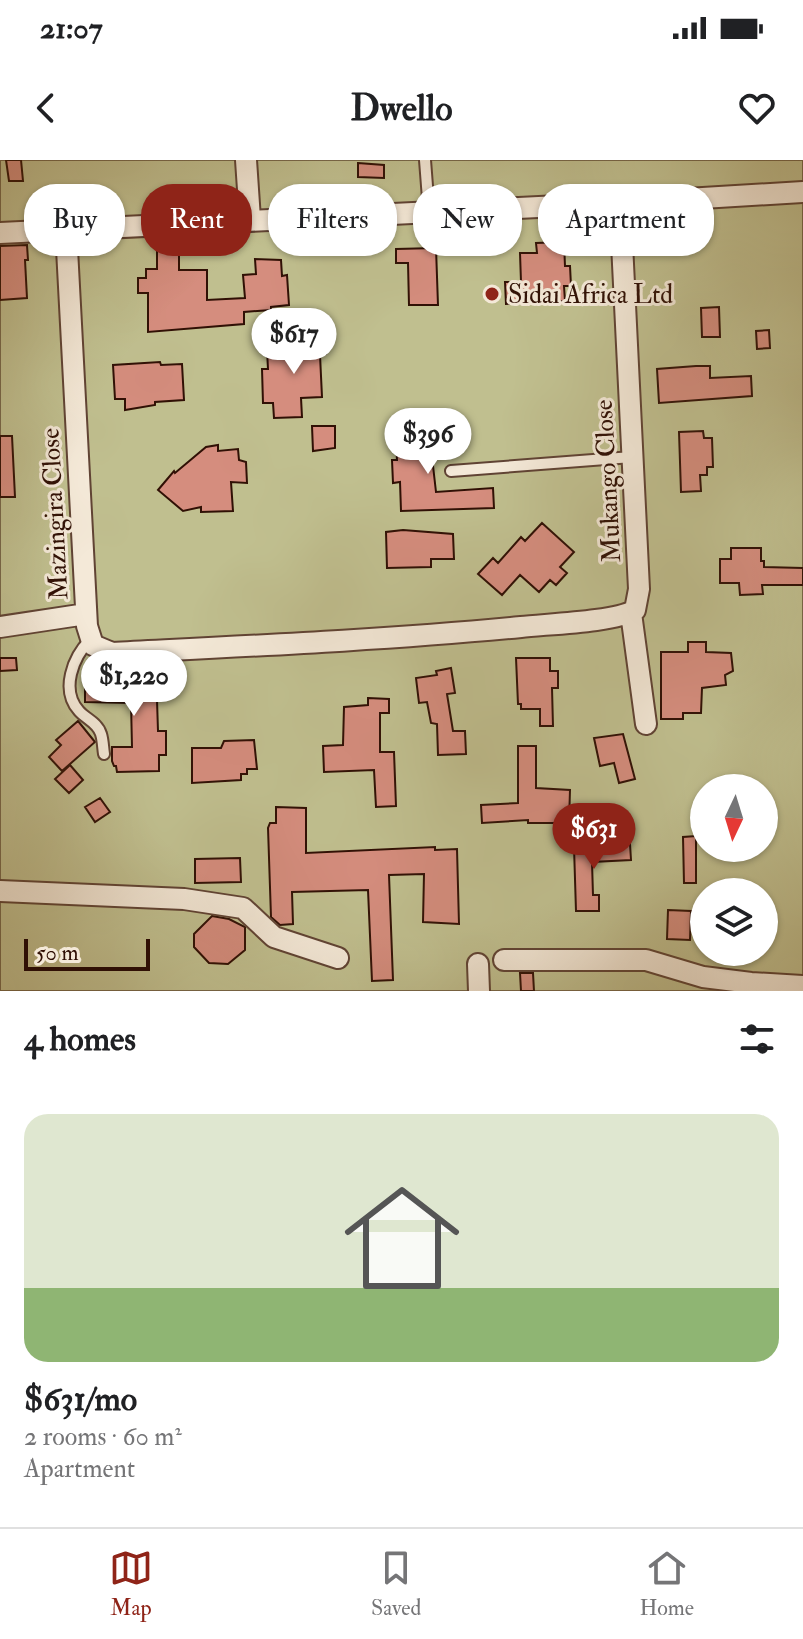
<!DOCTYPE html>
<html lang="en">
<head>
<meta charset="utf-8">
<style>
  body { margin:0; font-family:"IM FELL Double Pica",serif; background:#f2f2f2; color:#202124; height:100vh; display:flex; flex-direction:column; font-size:30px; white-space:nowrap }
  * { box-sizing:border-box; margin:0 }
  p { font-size:26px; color:#757577 }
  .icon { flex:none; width:44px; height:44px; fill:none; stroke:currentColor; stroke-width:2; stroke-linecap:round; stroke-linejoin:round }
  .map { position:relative; height:831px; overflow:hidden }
  .drawer { display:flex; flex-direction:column; background:#fff; flex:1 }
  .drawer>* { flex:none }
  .hud { position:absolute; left:24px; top:24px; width:756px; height:72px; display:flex; gap:16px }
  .needle { width:52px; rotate:184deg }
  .controls { position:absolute; left:690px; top:614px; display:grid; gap:16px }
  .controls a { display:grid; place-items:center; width:88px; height:88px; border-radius:50%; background:#fff; box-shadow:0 2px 6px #0004; font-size:40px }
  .scale { position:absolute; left:24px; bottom:20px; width:126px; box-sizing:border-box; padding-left:8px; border:4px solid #301005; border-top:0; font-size:22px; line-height:28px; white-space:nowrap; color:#301005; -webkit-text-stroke:6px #f4e9d8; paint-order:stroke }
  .price { position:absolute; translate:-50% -68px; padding:0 18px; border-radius:28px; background:#fff; color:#222; font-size:26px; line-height:52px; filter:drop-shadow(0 2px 4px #0008) }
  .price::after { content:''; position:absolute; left:50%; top:48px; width:24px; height:18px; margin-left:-12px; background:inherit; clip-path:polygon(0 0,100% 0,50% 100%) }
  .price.active { background:#8f2418; color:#fff }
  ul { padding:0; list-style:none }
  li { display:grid; align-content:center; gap:16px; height:424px; padding:0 24px }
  li span { display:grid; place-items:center; height:248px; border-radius:24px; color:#555 }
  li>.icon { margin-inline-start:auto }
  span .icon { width:144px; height:144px; fill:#fffc; stroke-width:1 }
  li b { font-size:34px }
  h2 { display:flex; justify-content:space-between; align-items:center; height:96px; padding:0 24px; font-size:34px }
  .pill { padding:0 28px; border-radius:32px; background:#fff; box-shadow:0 2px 6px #0004; font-size:28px; line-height:72px }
  .pill.active { background:#8f2418; color:#fff }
  .status { display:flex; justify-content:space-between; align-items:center; height:56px; padding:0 40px; background:#fff; direction:ltr }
  .status svg { height:22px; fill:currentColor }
  header { display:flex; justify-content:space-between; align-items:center; height:104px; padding:0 24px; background:#fff; font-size:36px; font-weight:800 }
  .tabs { display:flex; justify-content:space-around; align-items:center; height:112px; border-top:2px solid #e0e0e0; background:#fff; font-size:22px; color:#757577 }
  .tabs a { display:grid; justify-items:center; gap:4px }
  .tabs .active { color:#8f2418 }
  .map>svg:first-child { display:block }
  .green { fill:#c0bf8f; stroke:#78684a; stroke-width:2; fill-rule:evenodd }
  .building { fill:#d58d7e; stroke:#301005; stroke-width:2 }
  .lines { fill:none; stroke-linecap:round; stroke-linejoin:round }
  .service-casing { stroke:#604334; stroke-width:14 }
  .minor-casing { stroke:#604334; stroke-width:24 }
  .service { stroke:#f4e9d8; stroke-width:10 }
  .minor { stroke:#f4e9d8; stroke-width:20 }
  .poi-dot { fill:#8f2418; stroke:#f4e9d8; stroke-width:3 }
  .labels { text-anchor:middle; stroke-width:6; stroke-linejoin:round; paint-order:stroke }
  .poi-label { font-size:26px; fill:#301005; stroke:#f4e9d8; text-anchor:start }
  .street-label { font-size:26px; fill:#301005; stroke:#f4e9d8 }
</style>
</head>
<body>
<div class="status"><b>21:07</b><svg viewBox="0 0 49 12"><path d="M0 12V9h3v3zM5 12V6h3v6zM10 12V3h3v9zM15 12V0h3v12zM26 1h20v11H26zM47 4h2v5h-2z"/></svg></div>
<header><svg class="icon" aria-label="back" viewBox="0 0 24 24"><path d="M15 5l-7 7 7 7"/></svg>Dwello<svg class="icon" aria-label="heart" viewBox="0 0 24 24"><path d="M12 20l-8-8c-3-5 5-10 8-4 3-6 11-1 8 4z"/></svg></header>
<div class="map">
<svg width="803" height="831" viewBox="0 0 803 831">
  <rect width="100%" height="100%" fill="#eeddc3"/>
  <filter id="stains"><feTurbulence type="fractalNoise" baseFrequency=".0025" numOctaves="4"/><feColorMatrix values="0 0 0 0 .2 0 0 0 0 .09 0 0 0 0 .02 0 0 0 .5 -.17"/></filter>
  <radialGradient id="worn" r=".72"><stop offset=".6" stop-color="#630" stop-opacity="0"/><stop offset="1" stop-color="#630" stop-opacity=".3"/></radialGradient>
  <path class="green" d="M0 0H803V831H0ZM704 628H764V688H704ZM704 732H764V792H704Z"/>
  <path class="building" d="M6 0H21L23 21H9Z
    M358 3 384 5V18L358 17Z
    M564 82 565 106H570L571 126H564L565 141 506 144 505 122H521L520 93H537L536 83Z
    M27 85 28 100H25L27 138 0 140V86Z
    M179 86V110H207V140L245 138 243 115 256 114 255 99 281 100 282 116 287 115 289 145 271 147V150L244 152V164L148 172V133H138V118H146V109H157V87Z
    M436 88 438 145H409L408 103H396V89Z
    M719 147 720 177H702L701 148Z
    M769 170 770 188 757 189 756 171Z
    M325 176 326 194 320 195 322 237 301 238 302 257 274 258 273 243H263L262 209H268L267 190 294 189 293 177Z
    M160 202 161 205 182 204 184 240 155 242V245L125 250V239H115L113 205Z
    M696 206H710V218L751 216 752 236 659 243 657 209Z
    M428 262 436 332 493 328 494 348 401 351 400 322 393 323 392 300H397L395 264Z
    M312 266H335V288L313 291Z
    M703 271 704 278H712L713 307H707V315H700L701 331 681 332 679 272Z
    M0 276H12L15 337H0Z
    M218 285V291L238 289 239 300 246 302 247 323 231 322 233 351 201 352V347L183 351 158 330 174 311 175 313 206 287Z
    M542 363 574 392 560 407 567 413 556 425 550 420 539 432 520 415 502 435 478 414 493 398 498 403 521 377 525 381Z
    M403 370 453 374 454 399H431V407L387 408 386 372Z
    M731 388H761V401H764V407L803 408V425H762L763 434 740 435 739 423H720V399H731Z
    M688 482H706V492L731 493 733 511 725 515 726 525 702 528 701 553H683V559H661V492H688Z
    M0 498H16L17 510 0 511Z
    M516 498H550V511H558V528H552L553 566H540V549H521V544H518Z
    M451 508 455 533 447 534 453 571H465L466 594 438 595 437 564 431 563 427 542 419 543 416 518 437 515 436 511Z
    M146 511V516L162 515 163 539 157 540 158 571H166V595H159V611L117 612 116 606H114L112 601V587H132L131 543 85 542V518L133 517V512Z
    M368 538 389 539V553H380V592H394L396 646 376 647 374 610 324 612 323 586 343 585 344 547 368 545Z
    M78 561 95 582 62 611 49 597 61 585 56 580Z
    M623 574 635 619 619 623 614 603 600 606 594 578Z
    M254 580 257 609H247V614H241V620L192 623V588H221L224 581Z
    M518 586H536V628L570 630 569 663H528V660L482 663 481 645 518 643Z
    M70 605 83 620 69 633 55 619Z
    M100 638 110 652 95 662 85 647Z
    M276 647 306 648V693L435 687V690L457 689 459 764 423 762 424 714 389 715 393 820 372 821 368 730 292 732 293 764 280 765 271 757 268 668 270 663H276Z
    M696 676V723H684L683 677Z
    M630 684 631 700 592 702 593 735H599V751H576L574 687Z
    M240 698 241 722 195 723V699Z
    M668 750 691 751 690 780 667 779Z
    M212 756 229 759 245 767V790L228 804 209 803 194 787V774Z
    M520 813H533L534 831H521Z"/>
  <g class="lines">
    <g class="service-casing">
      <path id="service" d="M425 0 429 52
        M451 311 632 297
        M90 480C73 497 60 530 79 551 86 559 98 563 101 574 103 580 103 588 104 594"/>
    </g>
    <g class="minor-casing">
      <path id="minor" d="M246 0 250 59
        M66 70 87 466 93 485 112 493C248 486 385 480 521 467 547 464 615 462 635 450L639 429 620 43
        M0 73 620 43 803 32
        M631 453 646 564
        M0 467 86 454
        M0 731 184 739 243 748 274 777 338 798
        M504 800H646L703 817 751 823 803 826
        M478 804 479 831"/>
    </g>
    <use href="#service" class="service"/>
    <use href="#minor" class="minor"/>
  </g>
  <circle class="poi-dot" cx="492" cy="134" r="8"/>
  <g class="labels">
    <g class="poi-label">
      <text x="508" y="143">Sidai Africa Ltd</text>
    </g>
    <g class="street-label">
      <text transform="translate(607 321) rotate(-93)" y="9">Mukango Close</text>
      <text transform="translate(54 354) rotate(-93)" y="9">Mazingira Close</text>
    </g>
  </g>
  <rect width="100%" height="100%" filter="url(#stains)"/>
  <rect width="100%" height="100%" fill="url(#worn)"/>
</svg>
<div class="controls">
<a><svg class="needle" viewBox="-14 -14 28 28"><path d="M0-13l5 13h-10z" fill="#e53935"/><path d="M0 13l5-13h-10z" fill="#757577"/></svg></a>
<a><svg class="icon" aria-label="layers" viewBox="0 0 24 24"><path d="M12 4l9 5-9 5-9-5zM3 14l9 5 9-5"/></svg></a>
</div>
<div class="scale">50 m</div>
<b class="price" style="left:294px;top:216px">$617</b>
<b class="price" style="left:428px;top:316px">$396</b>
<b class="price" style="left:134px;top:558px">$1,220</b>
<b class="price active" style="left:594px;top:711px">$631</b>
<div class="hud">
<a class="pill">Buy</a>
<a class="pill active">Rent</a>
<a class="pill">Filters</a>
<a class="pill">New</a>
<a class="pill">Apartment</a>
</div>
</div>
<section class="drawer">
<h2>4 homes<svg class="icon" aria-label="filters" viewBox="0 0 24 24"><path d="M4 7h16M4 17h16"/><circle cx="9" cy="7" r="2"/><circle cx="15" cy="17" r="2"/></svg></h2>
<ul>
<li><span style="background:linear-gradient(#dfe7d0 70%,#8fb573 0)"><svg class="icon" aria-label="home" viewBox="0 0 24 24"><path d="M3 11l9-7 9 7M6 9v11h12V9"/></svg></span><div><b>$631/mo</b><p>2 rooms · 60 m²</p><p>Apartment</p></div></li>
</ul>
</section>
<nav class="tabs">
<a class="active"><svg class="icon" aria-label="map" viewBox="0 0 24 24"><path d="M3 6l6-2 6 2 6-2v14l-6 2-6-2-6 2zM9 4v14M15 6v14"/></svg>Map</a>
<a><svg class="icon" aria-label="saved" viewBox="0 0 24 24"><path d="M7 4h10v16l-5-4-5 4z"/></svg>Saved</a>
<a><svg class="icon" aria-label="home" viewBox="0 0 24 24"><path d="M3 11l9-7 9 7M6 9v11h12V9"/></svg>Home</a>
</nav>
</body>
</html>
